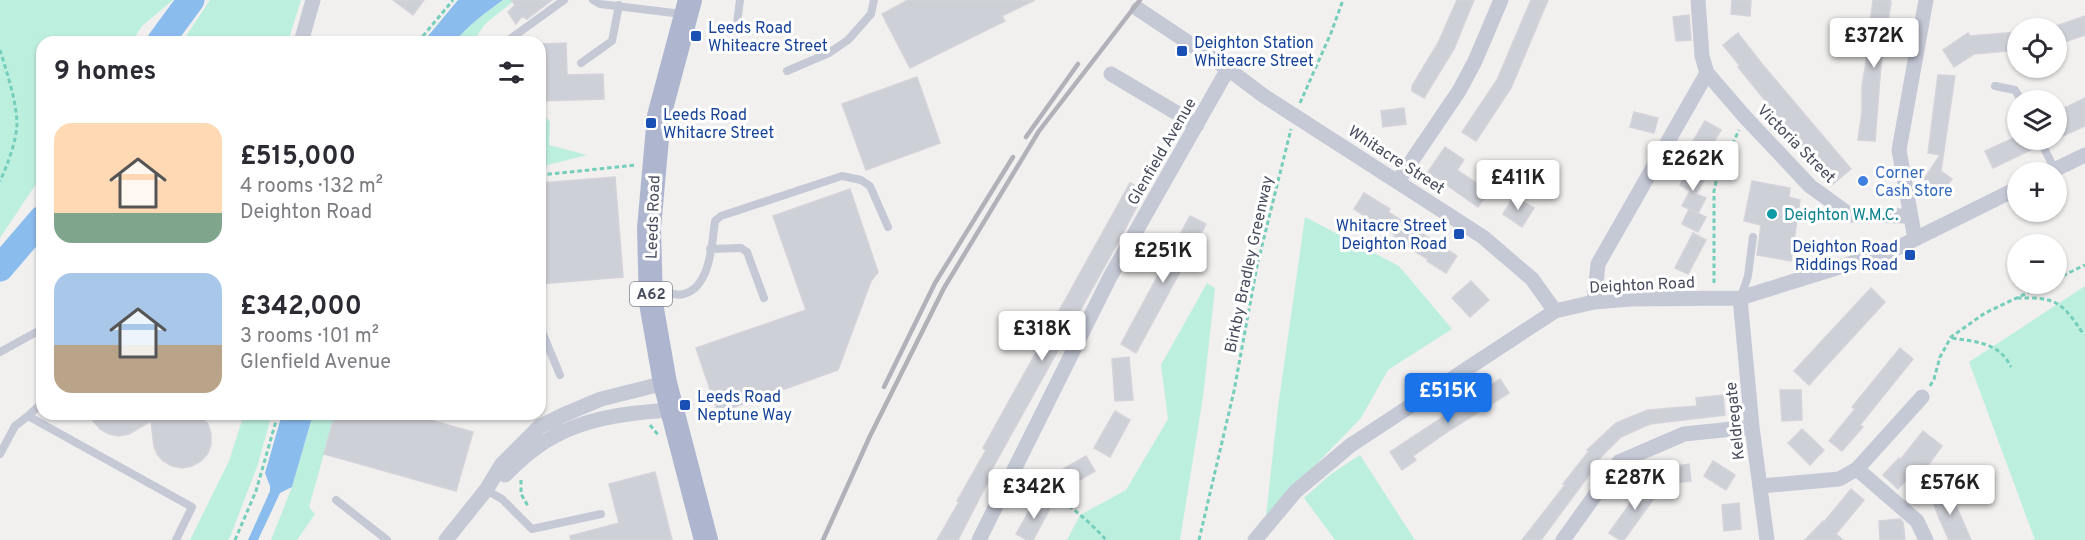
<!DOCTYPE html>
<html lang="en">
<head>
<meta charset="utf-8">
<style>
  body { margin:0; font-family:Overpass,sans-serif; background:#f7f7f7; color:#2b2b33; height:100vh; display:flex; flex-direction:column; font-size:22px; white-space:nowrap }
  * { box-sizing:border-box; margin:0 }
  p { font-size:20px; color:#7c7c81 }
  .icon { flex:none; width:33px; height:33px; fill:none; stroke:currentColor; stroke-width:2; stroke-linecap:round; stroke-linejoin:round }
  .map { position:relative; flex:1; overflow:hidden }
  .sheet { position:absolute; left:36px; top:36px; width:510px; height:384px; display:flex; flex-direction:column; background:#fff; border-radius:18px; box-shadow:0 2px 4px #0004 }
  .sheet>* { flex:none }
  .buttons { position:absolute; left:2007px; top:18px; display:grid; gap:12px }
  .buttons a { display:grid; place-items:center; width:60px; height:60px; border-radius:50%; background:#fff; box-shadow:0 2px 4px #0004; font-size:30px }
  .price { position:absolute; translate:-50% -51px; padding:0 14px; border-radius:6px; background:#fff; color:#222; font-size:20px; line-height:39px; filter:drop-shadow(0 2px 3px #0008) }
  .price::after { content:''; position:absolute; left:50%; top:36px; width:18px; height:14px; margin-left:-9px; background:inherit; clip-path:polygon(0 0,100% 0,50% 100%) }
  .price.selected { background:#1a73e8; color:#fff }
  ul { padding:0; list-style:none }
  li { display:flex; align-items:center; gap:18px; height:150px; padding:0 18px }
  li span { display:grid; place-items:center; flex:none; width:168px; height:120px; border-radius:18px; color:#555 }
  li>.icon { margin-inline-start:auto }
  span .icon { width:72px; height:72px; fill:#fffc; stroke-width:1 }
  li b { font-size:26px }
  h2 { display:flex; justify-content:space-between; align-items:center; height:72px; padding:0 18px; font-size:26px }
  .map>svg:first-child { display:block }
  .green { fill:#bdefdf }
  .water { fill:#8abced }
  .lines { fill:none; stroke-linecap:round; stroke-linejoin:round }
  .river { stroke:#8abced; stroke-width:27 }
  .building { fill:#ced0d7; stroke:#d3d3da; stroke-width:1.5 }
  .path { stroke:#75cebb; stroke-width:3; stroke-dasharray:4.5 3; stroke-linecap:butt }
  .lane { stroke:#c5c9d6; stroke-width:8 }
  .street { stroke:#c5c9d6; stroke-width:15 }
  .primary { stroke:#aeb5ce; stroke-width:24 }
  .rail { stroke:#b1b2b9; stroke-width:4.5 }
  .transit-dot { fill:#1a4fb4; stroke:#fff; stroke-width:2 }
  .shop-dot { fill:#3f7fe0; stroke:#fff; stroke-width:2 }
  .culture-dot { fill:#0f9aa8; stroke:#fff; stroke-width:2 }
  .labels { text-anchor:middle; stroke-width:6; stroke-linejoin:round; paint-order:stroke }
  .shield { fill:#fff; stroke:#7e828e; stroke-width:1.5 }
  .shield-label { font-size:15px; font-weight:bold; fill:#474c5d }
  .transit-label { font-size:16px; fill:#164399; stroke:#fff; text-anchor:start }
  .street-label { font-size:16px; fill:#474c5d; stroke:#fff }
  .shop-label { font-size:16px; fill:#366cbe; stroke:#fff; text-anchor:start }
  .culture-label { font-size:16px; fill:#0d838f; stroke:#fff; text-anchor:start }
</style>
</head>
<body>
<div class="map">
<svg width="2085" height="540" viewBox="0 0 2085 540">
  <rect width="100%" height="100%" fill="#f1f0ef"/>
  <path class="green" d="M0 0H173L142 26 132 42H42V175L0 238Z
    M210 0H301L288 42H182Z
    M503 0H515L485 24 473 42H455C468 25 485 13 503 0Z
    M540 111 550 122 549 145 587 155 540 167Z
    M1305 217 1399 266 1452 329 1388 370 1361 418 1266 516 1278 407Z
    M1207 283 1215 288 1203 397 1180 540H1067L1080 515 1126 490 1168 419 1161 365Z
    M2085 286V540H2035L1969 362Z
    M244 414H272L257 467 230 537 228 540H190L229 461Z
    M313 414H335L309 507 315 514 297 540H271L292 487Z
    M1360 455 1415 540H1335L1304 498 1331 474Z"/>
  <path class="water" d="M458 0H503C485 13 468 25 455 42H423Z
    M282 414H313L292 487 280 493 258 540H248L270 491V486L265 473Z"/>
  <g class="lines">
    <path class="river" d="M160 42 191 0
      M0 268 42 219"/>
  </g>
  <path class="building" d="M393 0H424L413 15Z
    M511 0H552L527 19 522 16 516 24 508 12 515 5Z
    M908 0H1035L1002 16 1005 21 910 68 882 14Z
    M1457 0H1474L1454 49 1424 98 1412 91V86L1438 43Z
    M1531 0H1548L1511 88 1476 141 1462 132 1497 80Z
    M1732 0H1751L1750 16 1731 14Z
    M1873 0H1890L1891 2 1881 64 1875 141 1858 140 1862 112V86L1871 31H1869Z
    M1689 15 1691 40 1676 41 1673 17Z
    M2085 16V35L2056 45V26Z
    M2018 32V50L1974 54 1954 67 1943 50 1968 33 1970 36Z
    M1738 33 1762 64 1851 169 1833 184 1738 67 1740 66 1723 45Z
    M566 43 567 75 603 74 604 99 540 101V44Z
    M1938 75 1955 76 1941 171 1952 179 1942 192 1924 179 1940 155 1928 153Z
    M917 77 940 143 866 170 842 104Z
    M2085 98V126L2056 139V112Z
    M1404 108 1406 124 1383 127 1381 111Z
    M1634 112 1658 118 1654 133 1630 127Z
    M1705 121 1721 130 1697 170 1681 161Z
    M2018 136V140H2034L2037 147 1993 168 1985 151Z
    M1445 147 1464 160 1457 170 1478 184 1481 179 1492 187 1478 207 1428 172Z
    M1688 170 1705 179 1696 194 1706 198 1698 213 1682 206 1690 191 1680 185Z
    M615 177 623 277 540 284V183Z
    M1752 181 1790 188 1789 197 1800 200 1791 261 1757 255 1761 225 1744 221Z
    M1130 183 1145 191 1122 235 991 471 993 472 958 540H937L959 502 957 501 986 450 983 448Z
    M850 189 878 272 871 281 838 370 718 413 696 348 806 310 773 216Z
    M1364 193 1390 209 1388 212 1457 256 1446 273 1427 261 1429 260 1393 238 1395 235 1354 209Z
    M1514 196 1534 208 1522 227 1503 214Z
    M1689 209 1706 217 1698 232 1682 224Z
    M1190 216 1206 224 1136 353 1121 344Z
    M1693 233 1706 240 1688 274 1675 268Z
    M1471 281 1489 300 1470 317 1452 298Z
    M1871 288 1885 302 1809 385 1794 371Z
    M1900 348 1913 359 1860 425 1863 427 1842 451 1829 441 1855 409 1852 407Z
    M1129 357 1133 400 1115 401 1112 359Z
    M1500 379 1509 393 1450 430 1413 456 1416 460 1402 470 1390 452Z
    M1780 390H1801L1802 420 1782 421Z
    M1723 395 1725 415 1650 424 1621 437 1589 469 1592 471 1541 540H1522L1565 485 1563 484 1589 451 1587 450 1616 423 1648 410 1697 406 1696 398Z
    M1115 411 1130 420 1110 457 1094 448Z
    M87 414H198L208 424 211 434V444L208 453 201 461 192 466 182 468 172 466 163 461 157 454 154 446 151 421 129 434 119 436 109 434 100 429Z
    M335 414H409L473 432 456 491 324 454Z
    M1802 429 1824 450 1810 465 1788 443Z
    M1923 431 1942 446 1924 471 1918 467 1898 489 1883 475 1899 458 1900 460Z
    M1086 456 1095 471 1058 493 1049 477Z
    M1713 461 1735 475 1726 490 1704 476Z
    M1689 464 1691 481 1665 484 1663 468Z
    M655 472 672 540H571L570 536 619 523 609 484Z
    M1646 481 1660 490 1624 540H1620L1609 533Z
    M1851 489 1864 500 1836 534 1843 540H1805L1823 521 1824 522Z
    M1949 489 1962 519 1971 540H1949L1939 518 1931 496Z
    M1037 497 1052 505 1033 540H1027L1016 534Z
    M1739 503 1741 529 1724 531 1722 505Z
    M1900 519 1903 522 1905 540H1880L1879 521Z"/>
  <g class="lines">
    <path class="path" d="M418 42 453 0
      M0 50C7 73 16 99 17 123 17 140 7 166 0 181
      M1300 103 1331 33 1343 0
      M540 175 637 165
      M2056 279 2085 265
      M1714 283V191L1717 177 1739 130
      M2017 298C2057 297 2062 302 2084 335
      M1952 338C1976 342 1999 342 2011 367
      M1930 386 1934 379 1940 357 1951 337 1985 313 2046 284
      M540 403 547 405
      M650 425 659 436
      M1024 479C1046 484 1091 522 1106 540
      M521 480V494L528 506
      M235 540 256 491 278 414
      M1199 540 1234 391 1257 266 1291 129"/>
    <path class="lane" d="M593 0 600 4 682 14
      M736 31 740 0
      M506 42 564 0
      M581 63 612 41 619 5
      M787 71 829 53 848 40 871 14 874 0
      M1995 86 2015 90 2021 100
      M2040 140 2055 170
      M710 249 741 248 747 252 764 298
      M656 282C664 290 671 297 684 294 710 287 712 245 715 221L721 216 842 176 861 180 870 186 888 227
      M1741 297 1748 276 1753 237
      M540 327 560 375
      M0 352 42 329
      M42 403 28 416 192 507 176 540
      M0 454 15 426 28 416
      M486 490 502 499 532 529 601 514
      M336 500 387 540"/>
    <path class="street" d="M1138 9 1228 69 1264 96 1483 237 1532 279 1555 311
      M301 42 313 0
      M1707 73 1745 117 1810 186 1850 215 1910 216
      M1111 74 1197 125
      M2050 172 2085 155
      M1398 181 1459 91 1475 61 1501 0
      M1915 239 1899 150 1926 0
      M1740 298 1752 427 1767 540
      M1594 302 1598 264 1707 73 1702 56 1698 0
      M1857 469 1922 397
      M505 475C514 466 523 457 533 450 573 419 622 413 671 410
      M1760 486 1839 479 1857 469 1917 521 1926 540
      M446 540 486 490 502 464 539 427 563 415 601 399 665 383
      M979 540 1110 277 1228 69
      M1255 540 1296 491 1351 445 1555 311 1594 302 1631 299 1740 298 1891 251 2018 188
      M1563 540 1619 462 1684 434 1752 427"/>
    <path class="primary" d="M690 0 659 116 649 228 651 303 665 383 706 540"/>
    <path class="rail" d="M1026 137 1078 64
      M884 387 935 283 1013 157
      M823 540 870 436 944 288 1039 131 1140 0"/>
  </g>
  <g class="transit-dot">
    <rect x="690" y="30" width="12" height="12" rx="3"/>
    <rect x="1176" y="45" width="12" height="12" rx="3"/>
    <rect x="645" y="117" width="12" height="12" rx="3"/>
    <rect x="1453" y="228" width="12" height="12" rx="3"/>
    <rect x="1904" y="249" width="12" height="12" rx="3"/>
    <rect x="679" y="399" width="12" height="12" rx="3"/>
  </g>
  <circle class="shop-dot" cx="1863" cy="181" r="6"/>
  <circle class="culture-dot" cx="1772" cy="214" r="6"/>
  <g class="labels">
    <rect class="shield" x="630" y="282" width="42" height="24" rx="4.5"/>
    <g class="shield-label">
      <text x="651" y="299">A62</text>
    </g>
    <g class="transit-label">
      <text x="708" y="33">Leeds Road<tspan x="708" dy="18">Whiteacre Street</tspan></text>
      <text x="1194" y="48">Deighton Station<tspan x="1194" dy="18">Whiteacre Street</tspan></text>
      <text x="663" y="120">Leeds Road<tspan x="663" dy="18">Whitacre Street</tspan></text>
      <text x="1447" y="231" text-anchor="end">Whitacre Street<tspan x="1447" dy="18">Deighton Road</tspan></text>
      <text x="1898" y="252" text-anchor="end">Deighton Road<tspan x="1898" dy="18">Riddings Road</tspan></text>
      <text x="697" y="402">Leeds Road<tspan x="697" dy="18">Neptune Way</tspan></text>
    </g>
    <g class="street-label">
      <text transform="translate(1797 143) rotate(45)" y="6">Victoria Street</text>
      <text transform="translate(1161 151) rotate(-60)" y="6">Glenfield Avenue</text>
      <text transform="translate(1397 159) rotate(33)" y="6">Whitacre Street</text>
      <text transform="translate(652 217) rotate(-88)" y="6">Leeds Road</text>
      <text transform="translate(1248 264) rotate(-78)" y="6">Birkby Bradley Greenway</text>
      <text transform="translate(1642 284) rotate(-3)" y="6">Deighton Road</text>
      <text transform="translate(1734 421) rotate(-96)" y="6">Keldregate</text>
    </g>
    <g class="shop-label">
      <text x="1875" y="178">Corner<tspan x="1875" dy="18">Cash Store</tspan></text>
    </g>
    <g class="culture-label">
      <text x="1784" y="220">Deighton W.M.C.</text>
    </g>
  </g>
</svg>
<div class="buttons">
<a><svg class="icon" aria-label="locate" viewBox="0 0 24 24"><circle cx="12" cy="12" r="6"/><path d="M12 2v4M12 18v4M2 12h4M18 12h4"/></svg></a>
<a><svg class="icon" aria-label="layers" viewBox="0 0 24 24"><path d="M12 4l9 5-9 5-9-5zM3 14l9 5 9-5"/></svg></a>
<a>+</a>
<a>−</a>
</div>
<b class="price" style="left:1874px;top:69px">£372K</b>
<b class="price" style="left:1693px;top:192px">£262K</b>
<b class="price" style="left:1518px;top:211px">£411K</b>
<b class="price" style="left:1163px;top:284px">£251K</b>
<b class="price" style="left:1042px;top:362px">£318K</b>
<b class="price selected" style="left:1448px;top:424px">£515K</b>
<b class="price" style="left:1635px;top:511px">£287K</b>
<b class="price" style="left:1950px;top:516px">£576K</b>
<b class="price" style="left:1034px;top:520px">£342K</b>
<section class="sheet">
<h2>9 homes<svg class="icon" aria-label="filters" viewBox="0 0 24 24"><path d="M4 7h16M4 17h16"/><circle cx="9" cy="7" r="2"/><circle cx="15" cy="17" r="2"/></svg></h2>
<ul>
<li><span style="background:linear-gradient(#ffd9b3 75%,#7fa58c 0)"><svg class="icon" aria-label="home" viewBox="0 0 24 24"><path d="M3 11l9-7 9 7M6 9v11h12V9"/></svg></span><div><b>£515,000</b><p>4 rooms · 132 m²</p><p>Deighton Road</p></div></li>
<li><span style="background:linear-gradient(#a9c7e8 60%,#b9a48a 0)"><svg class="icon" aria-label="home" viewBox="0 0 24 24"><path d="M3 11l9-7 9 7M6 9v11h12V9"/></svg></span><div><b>£342,000</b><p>3 rooms · 101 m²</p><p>Glenfield Avenue</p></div></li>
</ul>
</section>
</div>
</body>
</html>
